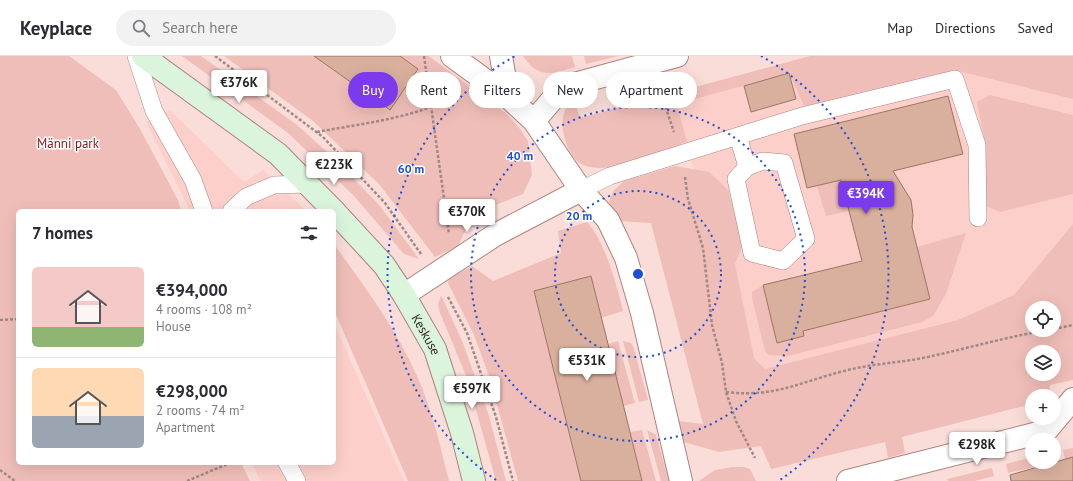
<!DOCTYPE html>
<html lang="en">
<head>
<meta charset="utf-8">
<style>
  body { margin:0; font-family:"PT Sans",sans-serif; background:#f2f2f3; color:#2b2b33; height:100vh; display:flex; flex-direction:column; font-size:15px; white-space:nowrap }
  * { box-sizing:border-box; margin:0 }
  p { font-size:13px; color:#7c7c81 }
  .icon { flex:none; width:22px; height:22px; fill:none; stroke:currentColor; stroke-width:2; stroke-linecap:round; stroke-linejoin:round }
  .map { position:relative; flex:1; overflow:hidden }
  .drawer { position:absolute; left:16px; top:153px; width:320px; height:256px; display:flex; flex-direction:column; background:#fff; border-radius:6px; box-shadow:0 4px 16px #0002 }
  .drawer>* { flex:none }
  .banner { position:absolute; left:348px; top:16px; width:380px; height:36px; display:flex; gap:8px }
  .controls { position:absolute; left:1025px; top:245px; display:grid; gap:8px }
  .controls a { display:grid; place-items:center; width:36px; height:36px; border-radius:50%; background:#fff; box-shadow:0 4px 16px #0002; font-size:20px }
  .price { position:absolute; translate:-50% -34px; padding:0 9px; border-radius:4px; background:#fff; color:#222; font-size:13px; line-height:26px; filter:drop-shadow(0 1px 2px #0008) }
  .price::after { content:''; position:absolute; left:50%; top:24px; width:12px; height:9px; margin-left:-6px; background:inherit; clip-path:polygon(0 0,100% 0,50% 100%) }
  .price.selected { background:#7c3aed; color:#fff }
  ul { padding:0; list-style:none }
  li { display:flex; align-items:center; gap:12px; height:100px; padding:0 16px }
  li+li { border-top:1px solid #e1e1e2 }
  li span { display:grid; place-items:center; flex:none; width:112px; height:80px; border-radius:6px; color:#555 }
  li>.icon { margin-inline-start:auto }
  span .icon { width:48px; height:48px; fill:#fffc; stroke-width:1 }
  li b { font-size:17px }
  h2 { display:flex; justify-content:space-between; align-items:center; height:48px; padding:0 16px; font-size:17px }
  .pill { padding:0 14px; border-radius:18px; background:#fff; box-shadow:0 4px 16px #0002; font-size:14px; line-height:36px }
  .pill.selected { background:#7c3aed; color:#fff }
  header { display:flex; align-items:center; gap:24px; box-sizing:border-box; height:56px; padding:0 20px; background:#fff; border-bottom:1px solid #e1e1e2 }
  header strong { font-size:19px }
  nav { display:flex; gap:22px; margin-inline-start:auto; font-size:14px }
  .search { width:280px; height:36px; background:#f2f2f3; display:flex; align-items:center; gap:10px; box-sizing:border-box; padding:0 14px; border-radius:22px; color:#7c7c81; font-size:15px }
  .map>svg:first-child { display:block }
  .built { fill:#fdcfca }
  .green { fill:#f0beb8; fill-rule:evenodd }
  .building { fill:#d9b09d; stroke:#9b7563 }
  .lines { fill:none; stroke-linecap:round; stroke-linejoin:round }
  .lane-casing { stroke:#af837e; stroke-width:18 }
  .street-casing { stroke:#af837e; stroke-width:24 }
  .secondary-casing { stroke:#af837e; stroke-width:24 }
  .path { stroke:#a08985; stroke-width:2.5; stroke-dasharray:3 2; stroke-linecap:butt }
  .lane { stroke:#fff; stroke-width:17 }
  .street { stroke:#fff; stroke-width:22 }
  .secondary { stroke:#dbf5dd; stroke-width:22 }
  .ring { fill:none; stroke:#1d4ed8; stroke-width:2; stroke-dasharray:2 4 }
  .labels { text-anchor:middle; stroke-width:3; stroke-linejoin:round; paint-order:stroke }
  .park-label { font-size:13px; fill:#851719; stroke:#fff }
  .street-label { font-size:13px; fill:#301f1d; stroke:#fff }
  .centre { fill:#1d4ed8; stroke:#fff; stroke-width:2 }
  .ring-label { font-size:12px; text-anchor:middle; font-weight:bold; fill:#1d4ed8; stroke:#fff; stroke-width:3; stroke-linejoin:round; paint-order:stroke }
</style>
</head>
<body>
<header>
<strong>Keyplace</strong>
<div class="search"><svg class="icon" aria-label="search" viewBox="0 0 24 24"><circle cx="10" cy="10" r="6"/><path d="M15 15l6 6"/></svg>Search here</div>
<nav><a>Map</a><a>Directions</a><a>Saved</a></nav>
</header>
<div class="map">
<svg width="1073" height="425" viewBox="0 0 1073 425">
  <rect width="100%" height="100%" fill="#faddd9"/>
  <path class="built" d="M850 0H1073V249L1054 252H1032L747 328 677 48Z
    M170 54 244 126 263 114 306 155H190L146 66Z
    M334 267 404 425H260L252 407H334Z"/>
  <path class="green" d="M0 0H69L116 34 140 73 178 144 181 155H18V407H241L250 425H0Z
    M182 0H201L297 69 335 103 380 150 419 203 404 198 354 140 288 77Z
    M224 0H314L389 54 418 14 400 0H429L507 58 520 73 528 85 532 119 523 138 473 158 458 190 435 201 379 128 313 65Z
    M523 0H572L575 11C552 18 538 23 523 0Z
    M584 0H618L586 8Z
    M810 0H1073V43L954 14 804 50 789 17 677 48 687 86C661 95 616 117 590 111 576 109 568 95 565 83 560 67 562 55 573 41L580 62Z
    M990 39 1073 59V138L1000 156 986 150V91L977 46Z
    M675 110 709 116 728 134 743 189 735 208 754 302 765 313 958 264 1014 239 1073 168V324L1050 329 1049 340H1032V348L902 381 905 397 888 402 885 386 771 413 761 390 719 396 684 386 678 365 703 368 651 167 616 165 609 146 613 135 624 125ZM1032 252H1054V274H1032ZM1032 296H1054V318H1032Z
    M852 121 855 132 844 135 849 155 826 160 817 130Z
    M587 166C605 185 617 230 623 255L601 262 591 220 534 235 581 425H518L489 320 474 279 448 227 449 223 472 210 493 225 561 197 558 175Z
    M966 177 946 238 933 260 922 266 788 300 768 299 765 295 752 242V236L763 229 803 275 930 243 917 191Z
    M334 188C364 230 396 272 417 320 432 353 440 390 449 425H408L334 254Z
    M441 239 463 287 489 360 506 425H496L467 322 440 257 438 249Z
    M618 285 635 347 623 350 608 288Z
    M623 285 631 287 633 290 648 344 639 346Z
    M642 374 656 425H642L630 376Z
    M647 374 656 379 669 425H661Z
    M1073 392V401L1065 403 1063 394Z
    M1032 401V406L1052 407 1008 417 1006 408Z
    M732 411H744L750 413 756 425H699L715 414Z
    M992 412 994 420 975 425H948L947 423Z"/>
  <path class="building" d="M314 0H400L418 13 390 54Z
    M789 17 796 43 751 56 744 30Z
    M948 40 963 98 893 115 911 144 913 159 912 171 930 243 803 275 804 280 777 287 763 229 862 205 841 124 807 132 794 78Z
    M591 220 627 364 642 425H581L534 235Z
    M1073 401V425H1011L1010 419Z"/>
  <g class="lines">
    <g class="lane-casing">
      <path id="lane" d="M136 0 154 55 193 124 204 155
        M738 80 747 111 736 123 752 197 783 205 806 183 784 107 763 105 747 111
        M581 134 610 120 802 60 955 23 977 89 978 162
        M231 155 246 141 274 129 309 128
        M287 407 297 425"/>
    </g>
    <g class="street-casing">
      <path id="street" d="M452 0 508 41 534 65 581 134 608 164 626 202 642 257 681 425
        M501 0 508 41
        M534 65 563 31 677 0
        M404 239 495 179 581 134
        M848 425 1046 375 1073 343"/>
    </g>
    <g class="secondary-casing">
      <g id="secondary">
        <path d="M143 0 278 98 334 155"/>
        <path id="s1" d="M334 155 384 209 404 239 435 293 462 377 474 425"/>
      </g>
    </g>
    <path class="path" d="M215 0 323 81 385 147 421 198
      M424 0 449 178
      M659 32 674 76
      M317 76C365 67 416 62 460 38
      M685 121 688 143 703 192 712 269 722 307 726 336 736 365 755 402
      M448 241 467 277 496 361 513 425
      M0 264 18 263
      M1054 273 1073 269
      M726 336C774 342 800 326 844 315 870 308 897 307 923 302 965 293 1006 281 1048 274
      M0 414 15 425
      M187 425 230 407"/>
    <use href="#lane" class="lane"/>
    <use href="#street" class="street"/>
    <use href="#secondary" class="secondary"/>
  </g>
  <g class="ring">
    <circle cx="638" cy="218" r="83"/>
    <circle cx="638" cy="218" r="167"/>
    <path d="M496 424A250 250 0 0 1 515 0M761 0A250 250 0 0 1 780 424"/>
  </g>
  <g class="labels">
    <g class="park-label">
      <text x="68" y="92">Männi park</text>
    </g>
    <g class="street-label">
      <text dy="5" stroke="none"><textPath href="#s1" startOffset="155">Keskuse</textPath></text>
    </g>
  </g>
  <circle cx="638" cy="218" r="6" class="centre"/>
  <g class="ring-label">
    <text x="520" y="104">40 m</text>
    <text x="411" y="117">60 m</text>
    <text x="579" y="164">20 m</text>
  </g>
</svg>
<div class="controls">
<a><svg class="icon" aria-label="locate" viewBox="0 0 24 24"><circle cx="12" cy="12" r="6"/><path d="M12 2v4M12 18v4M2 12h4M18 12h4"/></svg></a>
<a><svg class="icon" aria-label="layers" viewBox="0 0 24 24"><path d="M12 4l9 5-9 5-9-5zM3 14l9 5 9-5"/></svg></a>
<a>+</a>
<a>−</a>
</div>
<b class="price" style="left:239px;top:48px">€376K</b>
<b class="price" style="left:334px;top:130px">€223K</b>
<b class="price selected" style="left:866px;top:159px">€394K</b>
<b class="price" style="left:467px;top:177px">€370K</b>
<b class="price" style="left:587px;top:326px">€531K</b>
<b class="price" style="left:472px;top:354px">€597K</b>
<b class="price" style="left:977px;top:410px">€298K</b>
<div class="banner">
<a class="pill selected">Buy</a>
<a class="pill">Rent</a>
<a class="pill">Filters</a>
<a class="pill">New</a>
<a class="pill">Apartment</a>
</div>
<section class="drawer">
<h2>7 homes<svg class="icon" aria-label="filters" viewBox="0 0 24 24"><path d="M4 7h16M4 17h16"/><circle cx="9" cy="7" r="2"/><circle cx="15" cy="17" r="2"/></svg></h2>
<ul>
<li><span style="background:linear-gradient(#f6c9c9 75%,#8fb573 0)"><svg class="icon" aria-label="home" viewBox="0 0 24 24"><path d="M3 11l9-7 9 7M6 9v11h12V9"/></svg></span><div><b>€394,000</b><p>4 rooms · 108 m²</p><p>House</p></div></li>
<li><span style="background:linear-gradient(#ffd9b3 60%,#9aa5b1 0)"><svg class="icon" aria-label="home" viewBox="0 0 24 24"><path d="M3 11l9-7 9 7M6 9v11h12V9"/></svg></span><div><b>€298,000</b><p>2 rooms · 74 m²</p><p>Apartment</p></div></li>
</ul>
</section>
</div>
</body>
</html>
